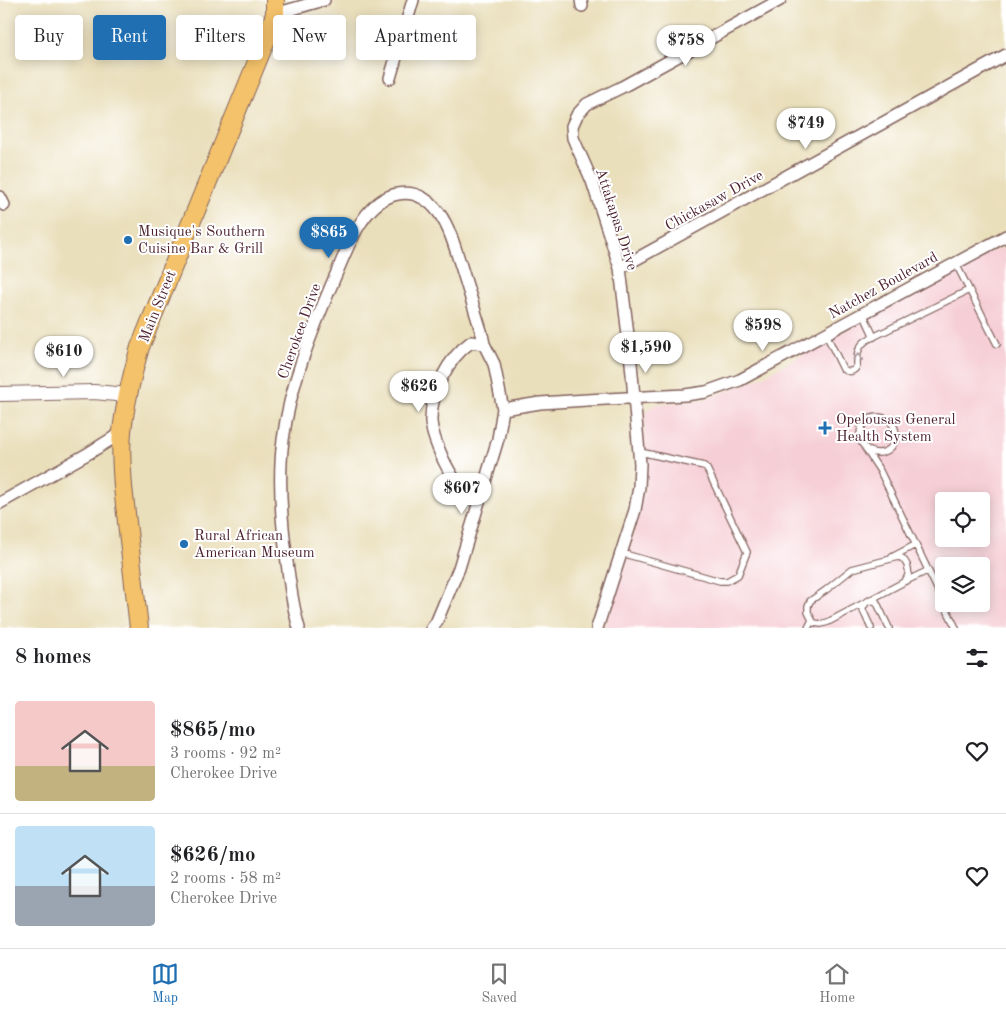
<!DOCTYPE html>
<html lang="en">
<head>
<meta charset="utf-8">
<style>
  body { margin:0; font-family:"Old Standard TT",serif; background:#f6f6f6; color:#202124; height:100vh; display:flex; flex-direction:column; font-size:19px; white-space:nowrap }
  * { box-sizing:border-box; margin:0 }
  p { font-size:16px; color:#757577 }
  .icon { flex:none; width:28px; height:28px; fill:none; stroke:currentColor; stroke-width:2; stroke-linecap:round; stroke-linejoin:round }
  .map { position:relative; height:628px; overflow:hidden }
  .panel { display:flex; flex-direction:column; background:#fff; flex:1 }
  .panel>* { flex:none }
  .top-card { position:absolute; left:15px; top:15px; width:500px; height:45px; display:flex; gap:10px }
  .tools { position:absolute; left:935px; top:492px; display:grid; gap:10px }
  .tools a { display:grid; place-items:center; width:55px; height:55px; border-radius:5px; background:#fff; box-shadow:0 2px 12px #0003; font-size:25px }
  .price { position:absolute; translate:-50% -42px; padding:0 11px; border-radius:18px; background:#fff; color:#222; font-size:16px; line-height:32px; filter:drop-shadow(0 1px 2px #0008) }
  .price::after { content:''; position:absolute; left:50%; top:30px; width:15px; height:11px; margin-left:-8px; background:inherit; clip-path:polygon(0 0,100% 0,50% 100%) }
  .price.active { background:#1f6fb2; color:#fff }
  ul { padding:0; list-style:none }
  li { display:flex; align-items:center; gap:15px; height:125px; padding:0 15px }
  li+li { border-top:1px solid #e0e0e0 }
  li span { display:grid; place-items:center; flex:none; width:140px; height:100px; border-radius:5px; color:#555 }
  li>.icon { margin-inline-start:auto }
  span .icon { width:60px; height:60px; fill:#fffc; stroke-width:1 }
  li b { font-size:21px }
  h2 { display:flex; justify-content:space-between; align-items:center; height:60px; padding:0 15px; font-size:21px }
  .pill { padding:0 18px; border-radius:5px; background:#fff; box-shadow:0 2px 12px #0003; font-size:18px; line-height:45px }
  .pill.active { background:#1f6fb2; color:#fff }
  .dock { display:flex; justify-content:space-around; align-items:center; height:70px; border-top:1px solid #e0e0e0; background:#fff; font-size:14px; color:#757577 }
  .dock a { display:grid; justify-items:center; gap:2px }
  .dock .active { color:#1f6fb2 }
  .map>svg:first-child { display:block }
  .built { fill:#f6cfd6; fill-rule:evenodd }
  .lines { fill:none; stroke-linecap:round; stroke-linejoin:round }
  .service-casing { stroke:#82625d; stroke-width:8 }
  .minor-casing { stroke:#82625d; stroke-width:14 }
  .tertiary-casing { stroke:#82625d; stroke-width:16 }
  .primary-casing { stroke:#82625d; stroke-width:20 }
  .service { stroke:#fff; stroke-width:5.5 }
  .minor { stroke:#fff; stroke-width:11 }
  .tertiary { stroke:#fff; stroke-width:14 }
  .primary { stroke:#f4c26a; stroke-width:18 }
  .oneway { stroke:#ae9aa0 }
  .poi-dot { fill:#1f6fb2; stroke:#fff; stroke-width:2 }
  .labels { text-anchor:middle; stroke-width:4; stroke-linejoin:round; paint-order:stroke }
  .street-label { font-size:15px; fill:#4a1f2b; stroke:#fff }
  .poi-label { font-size:15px; fill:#4a1f2b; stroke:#fff; text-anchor:start }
</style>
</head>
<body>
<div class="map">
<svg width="1006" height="628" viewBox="0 0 1006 628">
  <rect width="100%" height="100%" fill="#fff"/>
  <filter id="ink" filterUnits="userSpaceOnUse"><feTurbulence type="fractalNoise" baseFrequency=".02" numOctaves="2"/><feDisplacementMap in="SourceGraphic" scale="10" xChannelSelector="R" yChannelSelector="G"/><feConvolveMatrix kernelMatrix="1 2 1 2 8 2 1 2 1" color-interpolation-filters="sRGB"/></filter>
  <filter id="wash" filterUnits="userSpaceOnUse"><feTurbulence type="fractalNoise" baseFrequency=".0096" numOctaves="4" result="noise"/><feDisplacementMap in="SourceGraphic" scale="20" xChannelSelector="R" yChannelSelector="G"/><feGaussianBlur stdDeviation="1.12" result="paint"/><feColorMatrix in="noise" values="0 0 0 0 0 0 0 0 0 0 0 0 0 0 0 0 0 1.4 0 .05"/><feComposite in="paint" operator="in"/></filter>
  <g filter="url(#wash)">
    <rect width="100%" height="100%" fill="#eadfbb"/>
    <path class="built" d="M1002 248 1006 249V628H604L631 543 645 487 644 418 648 409 657 404 705 399 760 378 985 253ZM944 501H981V539H944ZM944 566H981V604H944Z"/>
  </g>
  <g filter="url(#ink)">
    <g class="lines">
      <g class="service-casing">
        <path id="service" d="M955 262 997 344
          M863 313 874 337
          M826 334 843 369C848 373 854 372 857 366 857 355 857 347 867 340L969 290
          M860 435a18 18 0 1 1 36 0a18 18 0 1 1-36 0Z
          M865 448 880 471 944 603
          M621 553 720 581H727L738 575 747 552 707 469 704 466 640 452
          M892 557 915 545
          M898 557 902 558C910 566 911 577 902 583L828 622 821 624 814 623 812 620 808 612V606L810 601 826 590 852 569Z
          M906 581 927 571
          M944 604 956 628
          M808 628 812 620
          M871 628 862 608 868 601H876L889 628"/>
      </g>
      <g class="minor-casing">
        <path id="minor" d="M581 0 582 6
          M275 14 324 0
          M390 78 413 0
          M0 197 4 205
          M620 268 1006 55
          M503 409 540 403 587 400 685 395 706 392 740 380 1006 236
          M482 491C476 489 465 489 460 485 453 480 447 467 443 459 438 448 432 435 431 422 430 393 448 358 471 342L484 344
          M0 503 89 453 121 433
          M299 628C292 604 289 579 286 554 281 516 278 478 283 440 290 384 312 331 334 279 343 259 350 238 362 221 382 191 415 181 439 213 450 228 455 248 461 266 468 288 475 311 482 334L484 344 494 364 503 409 498 439 459 568 436 623 432 628
          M597 628 635 510 639 487 640 464 630 352 620 268 592 181 573 138 572 126 577 115 587 104 622 87 780 0"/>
      </g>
      <g class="tertiary-casing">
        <path id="tertiary" d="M0 394 94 392 127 395"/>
      </g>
      <g class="primary-casing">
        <path id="primary" d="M139 628 123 487C122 469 120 450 122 432 125 403 132 375 140 347L268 35 275 14V0"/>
      </g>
      <use href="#service" class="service"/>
      <use href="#minor" class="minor"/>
      <use href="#tertiary" class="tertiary"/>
      <use href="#primary" class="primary"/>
    </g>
    <defs><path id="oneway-chevron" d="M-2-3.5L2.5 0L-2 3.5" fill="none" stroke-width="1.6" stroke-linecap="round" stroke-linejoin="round" transform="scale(1.25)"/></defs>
    <use class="oneway" href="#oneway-chevron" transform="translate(858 357) rotate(-84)"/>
  </g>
  <g class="poi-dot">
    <circle cx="128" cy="240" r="5"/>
    <path d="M822.5 420.5h5v5h5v5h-5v5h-5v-5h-5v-5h5z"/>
    <circle cx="184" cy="544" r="5"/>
  </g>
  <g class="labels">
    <g class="street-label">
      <text transform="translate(714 200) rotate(-29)" y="5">Chickasaw Drive</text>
      <text transform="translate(617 219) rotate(72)" y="5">Attakapas Drive</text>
      <text transform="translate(883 285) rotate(-29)" y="5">Natchez Boulevard</text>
      <text transform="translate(157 306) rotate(-68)" y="5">Main Street</text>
      <text transform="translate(299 331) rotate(-70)" y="5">Cherokee Drive</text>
    </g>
    <g class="poi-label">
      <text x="138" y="236">Musique's Southern<tspan x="138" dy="17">Cuisine Bar &amp; Grill</tspan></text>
      <text x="836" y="424">Opelousas General<tspan x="836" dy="17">Health System</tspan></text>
      <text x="194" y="540">Rural African<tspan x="194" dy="17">American Museum</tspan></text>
    </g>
  </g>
</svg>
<div class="tools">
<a><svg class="icon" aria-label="locate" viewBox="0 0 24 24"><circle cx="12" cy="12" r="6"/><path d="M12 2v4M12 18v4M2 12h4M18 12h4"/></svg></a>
<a><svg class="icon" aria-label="layers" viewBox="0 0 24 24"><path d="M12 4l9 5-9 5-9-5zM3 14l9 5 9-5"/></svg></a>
</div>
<b class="price" style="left:686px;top:67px">$758</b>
<b class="price" style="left:806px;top:150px">$749</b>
<b class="price active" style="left:329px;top:259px">$865</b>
<b class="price" style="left:763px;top:352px">$598</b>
<b class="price" style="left:646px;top:374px">$1,590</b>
<b class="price" style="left:64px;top:378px">$610</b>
<b class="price" style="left:419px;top:413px">$626</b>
<b class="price" style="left:462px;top:515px">$607</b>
<div class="top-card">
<a class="pill">Buy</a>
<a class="pill active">Rent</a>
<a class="pill">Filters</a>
<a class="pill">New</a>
<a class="pill">Apartment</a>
</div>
</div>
<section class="panel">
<h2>8 homes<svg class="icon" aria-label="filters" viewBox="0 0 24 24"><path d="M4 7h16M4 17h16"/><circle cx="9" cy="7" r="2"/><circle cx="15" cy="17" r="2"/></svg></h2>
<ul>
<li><span style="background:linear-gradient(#f6c9c9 65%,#c2b280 0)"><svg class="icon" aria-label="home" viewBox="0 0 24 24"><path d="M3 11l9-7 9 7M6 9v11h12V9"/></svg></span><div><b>$865/mo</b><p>3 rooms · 92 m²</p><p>Cherokee Drive</p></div><svg class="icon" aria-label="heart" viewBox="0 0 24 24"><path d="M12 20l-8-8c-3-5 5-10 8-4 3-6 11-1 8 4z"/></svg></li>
<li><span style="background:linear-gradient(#bfe0f5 60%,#9aa5b1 0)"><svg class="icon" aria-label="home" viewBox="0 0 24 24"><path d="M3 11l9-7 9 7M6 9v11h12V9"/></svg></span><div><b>$626/mo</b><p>2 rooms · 58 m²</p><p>Cherokee Drive</p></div><svg class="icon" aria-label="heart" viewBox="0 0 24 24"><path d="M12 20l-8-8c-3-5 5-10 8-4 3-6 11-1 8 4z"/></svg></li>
</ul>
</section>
<nav class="dock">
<a class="active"><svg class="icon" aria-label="map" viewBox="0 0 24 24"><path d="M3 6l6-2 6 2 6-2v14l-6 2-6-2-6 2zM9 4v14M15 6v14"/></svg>Map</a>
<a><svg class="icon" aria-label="saved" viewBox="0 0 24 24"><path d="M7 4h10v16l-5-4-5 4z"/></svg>Saved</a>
<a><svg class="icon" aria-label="home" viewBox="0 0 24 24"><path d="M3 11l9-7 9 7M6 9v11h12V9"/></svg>Home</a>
</nav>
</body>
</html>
